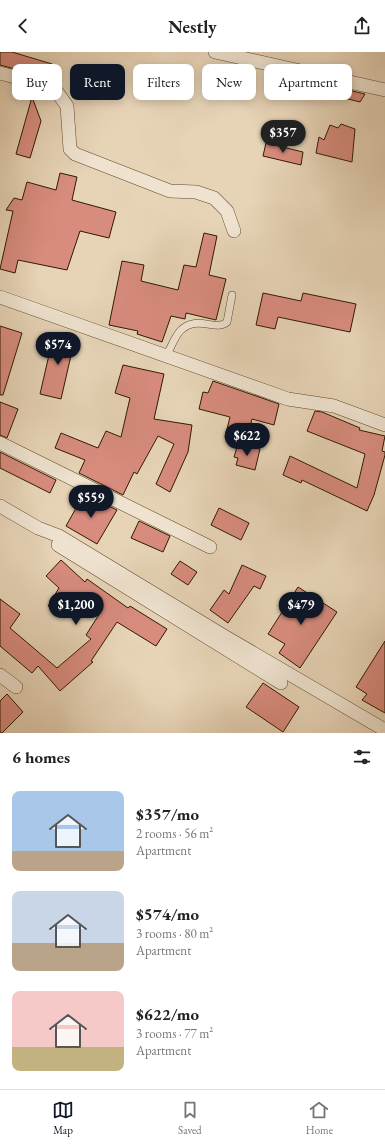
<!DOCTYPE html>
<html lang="en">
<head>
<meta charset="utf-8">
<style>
  body { margin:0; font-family:"EB Garamond",serif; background:#f2f2f2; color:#222; height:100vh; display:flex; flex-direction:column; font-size:15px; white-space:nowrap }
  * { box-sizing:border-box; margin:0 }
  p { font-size:13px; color:#767676 }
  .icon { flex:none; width:22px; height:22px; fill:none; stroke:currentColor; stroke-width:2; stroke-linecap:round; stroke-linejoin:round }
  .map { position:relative; height:681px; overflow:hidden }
  .sheet { display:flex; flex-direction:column; background:#fff; flex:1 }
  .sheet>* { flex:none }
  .top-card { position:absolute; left:12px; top:12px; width:361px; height:36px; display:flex; gap:8px }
  .price { position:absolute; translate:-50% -34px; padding:0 9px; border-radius:14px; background:#111827; color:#fff; font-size:13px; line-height:26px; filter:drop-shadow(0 1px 2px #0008) }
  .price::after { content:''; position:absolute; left:50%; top:24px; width:12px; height:9px; margin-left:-6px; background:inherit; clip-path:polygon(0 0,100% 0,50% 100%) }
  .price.on { background:#222; color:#fff }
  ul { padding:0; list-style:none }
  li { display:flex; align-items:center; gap:12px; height:100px; padding:0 12px }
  li span { display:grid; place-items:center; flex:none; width:112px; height:80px; border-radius:8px; color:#555 }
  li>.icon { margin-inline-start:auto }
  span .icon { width:48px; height:48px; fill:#fffc; stroke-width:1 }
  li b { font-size:17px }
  h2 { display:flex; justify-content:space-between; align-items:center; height:48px; padding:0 12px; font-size:17px }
  .chip { padding:0 14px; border-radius:8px; background:#fff; box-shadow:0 2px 10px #0003; font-size:14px; line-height:36px }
  .chip.on { background:#111827; color:#fff }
  header { display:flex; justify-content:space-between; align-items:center; height:52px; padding:0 12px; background:#fff; font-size:18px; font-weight:700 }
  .tabs { display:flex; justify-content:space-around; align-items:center; height:56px; border-top:1px solid #e0e0e0; background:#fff; font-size:11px; color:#767676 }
  .tabs a { display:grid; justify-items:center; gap:2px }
  .tabs .on { color:#111827 }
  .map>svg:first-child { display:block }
  .building { fill:#d88c7e; stroke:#301900 }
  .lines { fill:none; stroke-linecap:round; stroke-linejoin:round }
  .lane-casing { stroke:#5e482e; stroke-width:8 }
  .street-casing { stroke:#5e482e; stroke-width:14 }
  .lane { stroke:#efe3d0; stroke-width:7 }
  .street { stroke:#efe3d0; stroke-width:13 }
</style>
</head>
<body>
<header><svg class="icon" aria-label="back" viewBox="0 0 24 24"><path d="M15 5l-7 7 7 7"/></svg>Nestly<svg class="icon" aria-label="share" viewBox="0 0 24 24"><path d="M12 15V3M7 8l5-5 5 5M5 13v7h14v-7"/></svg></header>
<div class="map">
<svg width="385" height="681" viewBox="0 0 385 681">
  <rect width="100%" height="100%" fill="#e7d4b7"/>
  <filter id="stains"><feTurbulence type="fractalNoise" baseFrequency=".005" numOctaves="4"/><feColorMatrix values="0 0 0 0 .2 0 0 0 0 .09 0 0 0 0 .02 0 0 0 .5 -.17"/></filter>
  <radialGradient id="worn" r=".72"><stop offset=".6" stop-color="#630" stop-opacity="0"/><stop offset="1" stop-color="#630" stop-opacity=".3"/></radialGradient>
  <path class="building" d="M0 0H12L52 12 45 25 0 13Z
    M322 32 365 42 360 50 321 40Z
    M32 45 41 69 30 106 16 102Z
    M341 72 355 77 352 110 316 101 319 85 324 88 330 73 338 76Z
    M266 91 303 100 301 113 263 104Z
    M60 121 77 125 72 148 116 160 109 186 80 179 67 218 18 208 15 221 0 217 13 159 6 158 14 146 22 148 27 130 56 138Z
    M204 181 217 184 209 223 226 227 216 268 186 261 185 267 171 264 162 290 137 282 138 279 109 273 122 209 144 213 141 229 178 238 184 213 196 215Z
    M263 241 301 249 303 241 356 252 350 280 278 265 275 277 256 273Z
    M0 274 22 281 3 343H0Z
    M54 281 75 286 61 347 40 342Z
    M123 313 164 322 154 367 192 373 188 400 170 440 156 432 174 392 158 384 137 422 134 420 123 443 79 421 85 408 55 396 61 381 98 396 106 379 121 385 130 346 115 341Z
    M213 329 279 352 274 373 252 367 246 390 225 385 230 365 199 357 203 340 208 341Z
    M0 350 18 357 7 386 0 383Z
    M315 359 322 360 360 376 359 378 385 384 382 399 385 400V403L374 443 367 459 302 428 301 431 283 423 290 404 357 436 365 402 307 379Z
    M238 392 260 397 255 418 236 413 238 406 234 405Z
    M0 400 56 428 50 441 0 416Z
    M84 442 117 458 97 492 66 474Z
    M219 456 249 471 241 488 211 473Z
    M139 469 170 484 163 500 131 486Z
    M61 508 85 530 87 527 128 556 130 554 167 577 156 594 117 570 91 609 93 610 60 639 38 614 32 621 0 594V547L20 562 10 576 57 616 91 587 86 583 100 561 77 545 65 564 48 554 59 536 46 524Z
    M180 509 197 520 188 533 171 522Z
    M242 513 266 524 260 537 254 534 228 571 210 558 224 538 229 542Z
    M298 535 337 560 300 616 279 601 285 592 268 582Z
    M385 589V661L362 648 367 642 356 635Z
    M263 631 299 655 283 680 246 655Z
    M7 642 23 660 2 681H0V649Z"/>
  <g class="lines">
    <g class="lane-casing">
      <path id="lane" d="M166 304C171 296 174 286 180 279 197 262 216 280 227 270L232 243"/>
    </g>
    <g class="street-casing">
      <path id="street" d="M215 0 385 38
        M0 21 26 28 57 40 67 54 70 97 75 102 170 139 196 140 214 146 227 159 234 179
        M0 245 288 347 334 354 385 373
        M0 391 210 495
        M0 454 38 476 59 484 224 584 385 678
        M58 493 281 631
        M0 623 16 635"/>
    </g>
    <use href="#lane" class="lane"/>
    <use href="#street" class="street"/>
  </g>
  <rect width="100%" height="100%" filter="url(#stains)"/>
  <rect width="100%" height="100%" fill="url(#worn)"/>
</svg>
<b class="price on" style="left:283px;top:102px">$357</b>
<b class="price" style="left:58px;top:314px">$574</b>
<b class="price" style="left:247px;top:405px">$622</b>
<b class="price" style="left:91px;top:467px">$559</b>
<b class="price" style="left:76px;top:574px">$1,200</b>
<b class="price" style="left:301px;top:574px">$479</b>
<div class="top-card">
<a class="chip">Buy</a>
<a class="chip on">Rent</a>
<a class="chip">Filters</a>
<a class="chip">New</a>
<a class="chip">Apartment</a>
</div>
</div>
<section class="sheet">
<h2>6 homes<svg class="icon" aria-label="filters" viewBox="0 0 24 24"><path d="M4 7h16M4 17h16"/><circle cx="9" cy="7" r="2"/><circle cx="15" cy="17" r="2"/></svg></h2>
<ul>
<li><span style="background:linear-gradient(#a9c7e8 75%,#b9a48a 0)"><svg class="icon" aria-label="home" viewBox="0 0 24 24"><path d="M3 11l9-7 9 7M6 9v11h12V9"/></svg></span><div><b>$357/mo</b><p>2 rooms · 56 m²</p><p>Apartment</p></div></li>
<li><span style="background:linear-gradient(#c9d6e8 65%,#b9a48a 0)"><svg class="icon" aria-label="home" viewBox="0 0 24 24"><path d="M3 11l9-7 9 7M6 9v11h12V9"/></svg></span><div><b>$574/mo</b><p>3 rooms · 80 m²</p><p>Apartment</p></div></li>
<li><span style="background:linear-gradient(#f6c9c9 70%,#c2b280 0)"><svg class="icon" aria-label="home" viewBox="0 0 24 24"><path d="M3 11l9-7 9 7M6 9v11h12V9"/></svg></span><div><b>$622/mo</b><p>3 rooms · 77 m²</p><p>Apartment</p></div></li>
</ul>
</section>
<nav class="tabs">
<a class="on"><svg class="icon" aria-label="map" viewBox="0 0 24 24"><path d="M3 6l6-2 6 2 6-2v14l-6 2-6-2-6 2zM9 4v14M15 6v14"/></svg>Map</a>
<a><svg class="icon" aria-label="saved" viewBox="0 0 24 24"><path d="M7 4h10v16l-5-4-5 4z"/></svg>Saved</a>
<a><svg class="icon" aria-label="home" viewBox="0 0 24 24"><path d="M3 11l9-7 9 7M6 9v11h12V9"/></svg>Home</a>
</nav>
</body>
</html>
